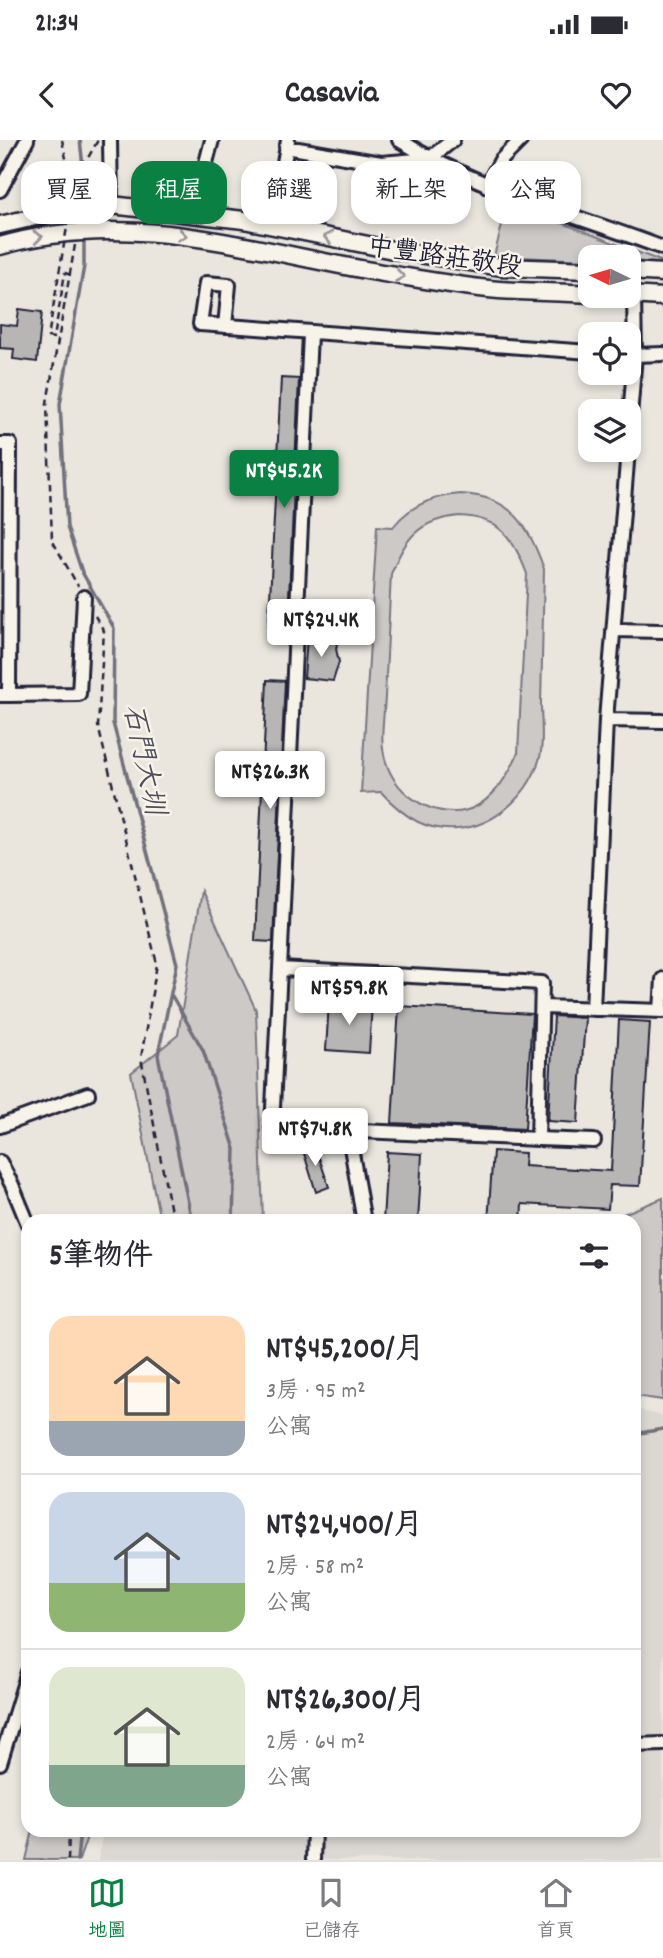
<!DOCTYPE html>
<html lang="zh-TW">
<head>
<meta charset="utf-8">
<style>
  body { margin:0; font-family:Dekko,"LXGW WenKai TC",sans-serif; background:#f2f2f3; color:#2b2b33; height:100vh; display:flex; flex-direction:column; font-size:26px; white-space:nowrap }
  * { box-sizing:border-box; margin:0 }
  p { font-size:23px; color:#7c7c81 }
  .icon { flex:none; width:38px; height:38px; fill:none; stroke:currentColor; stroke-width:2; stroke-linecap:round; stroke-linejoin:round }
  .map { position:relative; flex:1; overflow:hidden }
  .drawer { position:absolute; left:21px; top:1074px; width:620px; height:623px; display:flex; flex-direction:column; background:#fff; border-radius:21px; box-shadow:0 4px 10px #0003 }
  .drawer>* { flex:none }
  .top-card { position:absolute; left:21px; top:21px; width:621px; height:63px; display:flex; gap:14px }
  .needle { width:46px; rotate:275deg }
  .buttons { position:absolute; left:578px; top:105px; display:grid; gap:14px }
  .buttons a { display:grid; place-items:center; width:63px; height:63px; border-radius:14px; background:#fff; box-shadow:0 4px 10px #0003; font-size:35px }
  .price { position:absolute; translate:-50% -60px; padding:0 16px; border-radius:7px; background:#fff; color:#222; font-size:23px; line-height:46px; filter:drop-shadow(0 2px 4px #0008) }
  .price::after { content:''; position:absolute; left:50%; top:42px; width:21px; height:16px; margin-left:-10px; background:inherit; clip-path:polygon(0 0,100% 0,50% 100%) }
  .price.on { background:#0b8043; color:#fff }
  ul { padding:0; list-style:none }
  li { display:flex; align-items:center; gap:21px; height:175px; padding:0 28px }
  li+li { border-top:2px solid #e1e1e2 }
  li span { display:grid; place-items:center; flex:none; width:196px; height:140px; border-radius:21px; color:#555 }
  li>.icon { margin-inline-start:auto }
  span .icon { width:84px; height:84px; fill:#fffc; stroke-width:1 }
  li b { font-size:30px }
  h2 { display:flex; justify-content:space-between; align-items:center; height:84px; padding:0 28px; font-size:30px }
  .pill { padding:0 24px; border-radius:21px; background:#fff; box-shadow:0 4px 10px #0003; font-size:24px; line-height:63px }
  .pill.on { background:#0b8043; color:#fff }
  .status { display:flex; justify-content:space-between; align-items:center; height:49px; padding:0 35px; background:#fff; direction:ltr }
  .status svg { height:19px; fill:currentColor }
  header { display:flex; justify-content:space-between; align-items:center; height:91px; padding:0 28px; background:#fff; font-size:32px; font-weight:700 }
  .menu { display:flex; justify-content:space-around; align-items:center; height:98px; border-top:2px solid #e1e1e2; background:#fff; font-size:19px; color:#7c7c81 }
  .menu a { display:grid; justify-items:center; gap:4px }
  .menu .on { color:#0b8043 }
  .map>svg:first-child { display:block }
  .built { fill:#dbd8d2 }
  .green { fill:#cdc9c6; stroke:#787680; stroke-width:2; fill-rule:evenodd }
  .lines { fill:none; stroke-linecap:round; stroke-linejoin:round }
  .stream { stroke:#716f7b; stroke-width:3.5 }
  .building { fill:#b8b6b5; stroke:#22223b; stroke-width:2 }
  .minor-casing { stroke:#22223b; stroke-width:18 }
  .major-casing { stroke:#22223b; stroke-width:21 }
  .path { stroke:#22223b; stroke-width:2.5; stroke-dasharray:7 5; stroke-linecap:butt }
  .minor { stroke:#f7f3e8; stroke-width:12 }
  .major { stroke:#f7f3e8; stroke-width:16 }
  .path-bridge { stroke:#22223b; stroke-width:2.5; stroke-dasharray:7 5; stroke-linecap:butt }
  .oneway { stroke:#97959a }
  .labels { text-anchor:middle; stroke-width:5; stroke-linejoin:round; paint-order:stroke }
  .street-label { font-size:26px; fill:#22223b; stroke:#f7f3e8 }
  .water-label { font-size:28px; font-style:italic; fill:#504f60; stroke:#f7f3e8 }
</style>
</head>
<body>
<div class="status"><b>21:34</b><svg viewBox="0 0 49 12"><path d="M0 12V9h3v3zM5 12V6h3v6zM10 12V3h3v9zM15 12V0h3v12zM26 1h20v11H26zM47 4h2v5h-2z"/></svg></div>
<header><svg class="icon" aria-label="back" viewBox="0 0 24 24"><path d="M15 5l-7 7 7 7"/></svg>Casavia<svg class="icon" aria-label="heart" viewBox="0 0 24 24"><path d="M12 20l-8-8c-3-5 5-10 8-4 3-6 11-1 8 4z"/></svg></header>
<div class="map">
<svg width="663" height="1720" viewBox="0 0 663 1720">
  <rect width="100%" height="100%" fill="#eae6de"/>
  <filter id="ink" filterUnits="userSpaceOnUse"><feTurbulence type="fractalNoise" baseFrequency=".0143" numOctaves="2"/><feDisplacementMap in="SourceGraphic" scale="14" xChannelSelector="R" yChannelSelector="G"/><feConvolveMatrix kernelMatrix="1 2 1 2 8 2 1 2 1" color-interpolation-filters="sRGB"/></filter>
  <g filter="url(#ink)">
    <path class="built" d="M634 1269 663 1276V1720H98L103 1691 634 1690Z"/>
    <path class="green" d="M508 62 663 122V123L628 121V117H590V120L494 116Z
      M461 354C512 356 529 386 544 429 543 474 542 519 541 564 541 580 544 602 540 617 531 651 500 682 465 688 428 694 405 678 381 652L361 653 377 386 393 387C410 365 434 356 461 354ZM459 376C500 377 514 399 527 434L518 613C507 639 486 672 454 672 423 672 395 651 386 622 379 602 384 578 385 557 387 516 389 475 391 434 405 398 419 380 459 376Z
      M201 751 256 870 263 1081H160L131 933 178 895Z
      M663 1058V1260L634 1256V1082L606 1081Z
      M33 1690H89V1691L79 1720H26Z"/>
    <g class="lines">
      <path class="stream" d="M80 0 84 35V64
        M84 72V89
        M84 96V126L60 264 67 387 82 432 114 488 113 583 177 824 158 915 192 1082
        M172 856 203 910 235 1009 233 1082
        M634 1294 663 1289
        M77 1720 80 1690"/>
    </g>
    <path class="building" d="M19 169 42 172 37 222 13 219 14 209 0 208V184L17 186Z
      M281 238 299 239 287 500 268 499Z
      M307 497 338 499 336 509 339 522 333 541 304 538Z
      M267 540 285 541 273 802 255 801Z
      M329 861 372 864 369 913 326 910Z
      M399 866 532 874 525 989 392 983Z
      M554 876 585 878 578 983 548 981Z
      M619 880 650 882 640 1046 610 1045 608 1069 522 1064 521 1082H488L493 1011 525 1013 524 1026 611 1031Z
      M314 1003 329 1047 316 1052 302 1007Z
      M387 1012 422 1014 418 1082H383Z"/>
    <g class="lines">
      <g class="minor-casing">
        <path id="minor" d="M110 0 111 65
          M399 0C481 51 574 74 663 108
          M286 7 381 23 429 19 453 0
          M487 46 501 20 521 0
          M0 50 27 0
          M193 72 212 0
          M273 86 288 0
          M634 156 635 215 663 214
          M225 186 229 145 206 143 200 184 590 212
          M628 215H635L628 301
          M0 304H10L9 555H0
          M613 490 663 491
          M9 555 79 554 84 457
          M606 580 663 581
          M280 829 542 843 538 999 272 987Z
          M280 829 310 194
          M542 867 663 871
          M593 869 606 580 628 310
          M661 871 663 839
          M0 986 88 954
          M348 990 364 1082
          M538 999 594 1001
          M0 1022 12 1045 28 1084
          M634 1605 663 1604
          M0 1623 28 1532
          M313 1720 314 1690"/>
      </g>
      <g class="major-casing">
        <path id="major" d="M0 85 61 71 111 65 244 80 393 110 501 127 590 130
          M0 106C131 67 259 113 389 134 425 140 462 147 499 150 529 152 560 152 590 154
          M628 131 663 133
          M628 155 663 157"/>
      </g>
      <path class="path" d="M62 0 74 55
        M75 105 47 263 52 400 78 446
        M95 476 104 491 98 586 157 824 141 918 173 1082
        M68 1720 69 1690"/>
      <use href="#minor" class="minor"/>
      <use href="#major" class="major"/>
      <path class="path-bridge" d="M71 135 65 133 54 198 48 197 75 41 98 0"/>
    </g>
    <defs><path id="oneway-chevron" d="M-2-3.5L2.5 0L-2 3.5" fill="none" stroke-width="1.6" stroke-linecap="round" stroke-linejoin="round" transform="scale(1.75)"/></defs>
    <g class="oneway">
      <use href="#oneway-chevron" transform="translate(182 95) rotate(8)"/>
      <use href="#oneway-chevron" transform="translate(38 97) rotate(-7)"/>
      <use href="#oneway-chevron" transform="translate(328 97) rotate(-169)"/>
      <use href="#oneway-chevron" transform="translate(400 136) rotate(8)"/>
    </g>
  </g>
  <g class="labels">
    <g class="street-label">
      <text transform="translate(445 115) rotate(8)" y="9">中豐路莊敬段</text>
    </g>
    <g class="water-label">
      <text transform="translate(146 619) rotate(78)" y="10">石門大圳</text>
    </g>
  </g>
</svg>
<div class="buttons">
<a><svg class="needle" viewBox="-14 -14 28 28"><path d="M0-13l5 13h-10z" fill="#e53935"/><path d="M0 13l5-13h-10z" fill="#7c7c81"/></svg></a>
<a><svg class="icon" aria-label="locate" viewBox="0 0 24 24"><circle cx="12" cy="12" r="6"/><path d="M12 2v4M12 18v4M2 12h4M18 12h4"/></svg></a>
<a><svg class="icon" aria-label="layers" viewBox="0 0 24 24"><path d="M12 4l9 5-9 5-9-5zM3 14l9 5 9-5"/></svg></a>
</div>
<b class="price on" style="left:284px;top:370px">NT$45.2K</b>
<b class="price" style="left:321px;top:519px">NT$24.4K</b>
<b class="price" style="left:270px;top:671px">NT$26.3K</b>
<b class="price" style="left:349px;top:887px">NT$59.8K</b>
<b class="price" style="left:315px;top:1028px">NT$74.8K</b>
<div class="top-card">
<a class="pill">買屋</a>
<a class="pill on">租屋</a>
<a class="pill">篩選</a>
<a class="pill">新上架</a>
<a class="pill">公寓</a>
</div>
<section class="drawer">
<h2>5筆物件<svg class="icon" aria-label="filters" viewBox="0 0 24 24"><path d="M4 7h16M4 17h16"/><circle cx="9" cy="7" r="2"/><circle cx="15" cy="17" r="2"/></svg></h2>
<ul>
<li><span style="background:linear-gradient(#ffd9b3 75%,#9aa5b1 0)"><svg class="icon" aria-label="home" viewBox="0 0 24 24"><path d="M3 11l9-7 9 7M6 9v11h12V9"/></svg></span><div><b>NT$45,200/月</b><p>3房 · 95 m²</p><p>公寓</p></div></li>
<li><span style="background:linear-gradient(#c9d6e8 65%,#8fb573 0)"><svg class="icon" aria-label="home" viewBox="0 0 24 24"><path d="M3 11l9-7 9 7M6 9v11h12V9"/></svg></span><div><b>NT$24,400/月</b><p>2房 · 58 m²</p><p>公寓</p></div></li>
<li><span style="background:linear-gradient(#dfe7d0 70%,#7fa58c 0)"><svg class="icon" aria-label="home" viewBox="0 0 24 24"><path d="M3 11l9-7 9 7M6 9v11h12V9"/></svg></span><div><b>NT$26,300/月</b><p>2房 · 64 m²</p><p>公寓</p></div></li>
</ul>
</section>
</div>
<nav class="menu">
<a class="on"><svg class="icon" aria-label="map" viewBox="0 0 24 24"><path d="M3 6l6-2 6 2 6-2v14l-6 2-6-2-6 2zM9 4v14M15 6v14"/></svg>地圖</a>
<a><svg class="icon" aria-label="saved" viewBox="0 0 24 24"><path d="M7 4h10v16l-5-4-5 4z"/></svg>已儲存</a>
<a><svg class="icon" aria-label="home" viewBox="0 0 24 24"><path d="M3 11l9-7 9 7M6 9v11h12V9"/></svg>首頁</a>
</nav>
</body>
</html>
